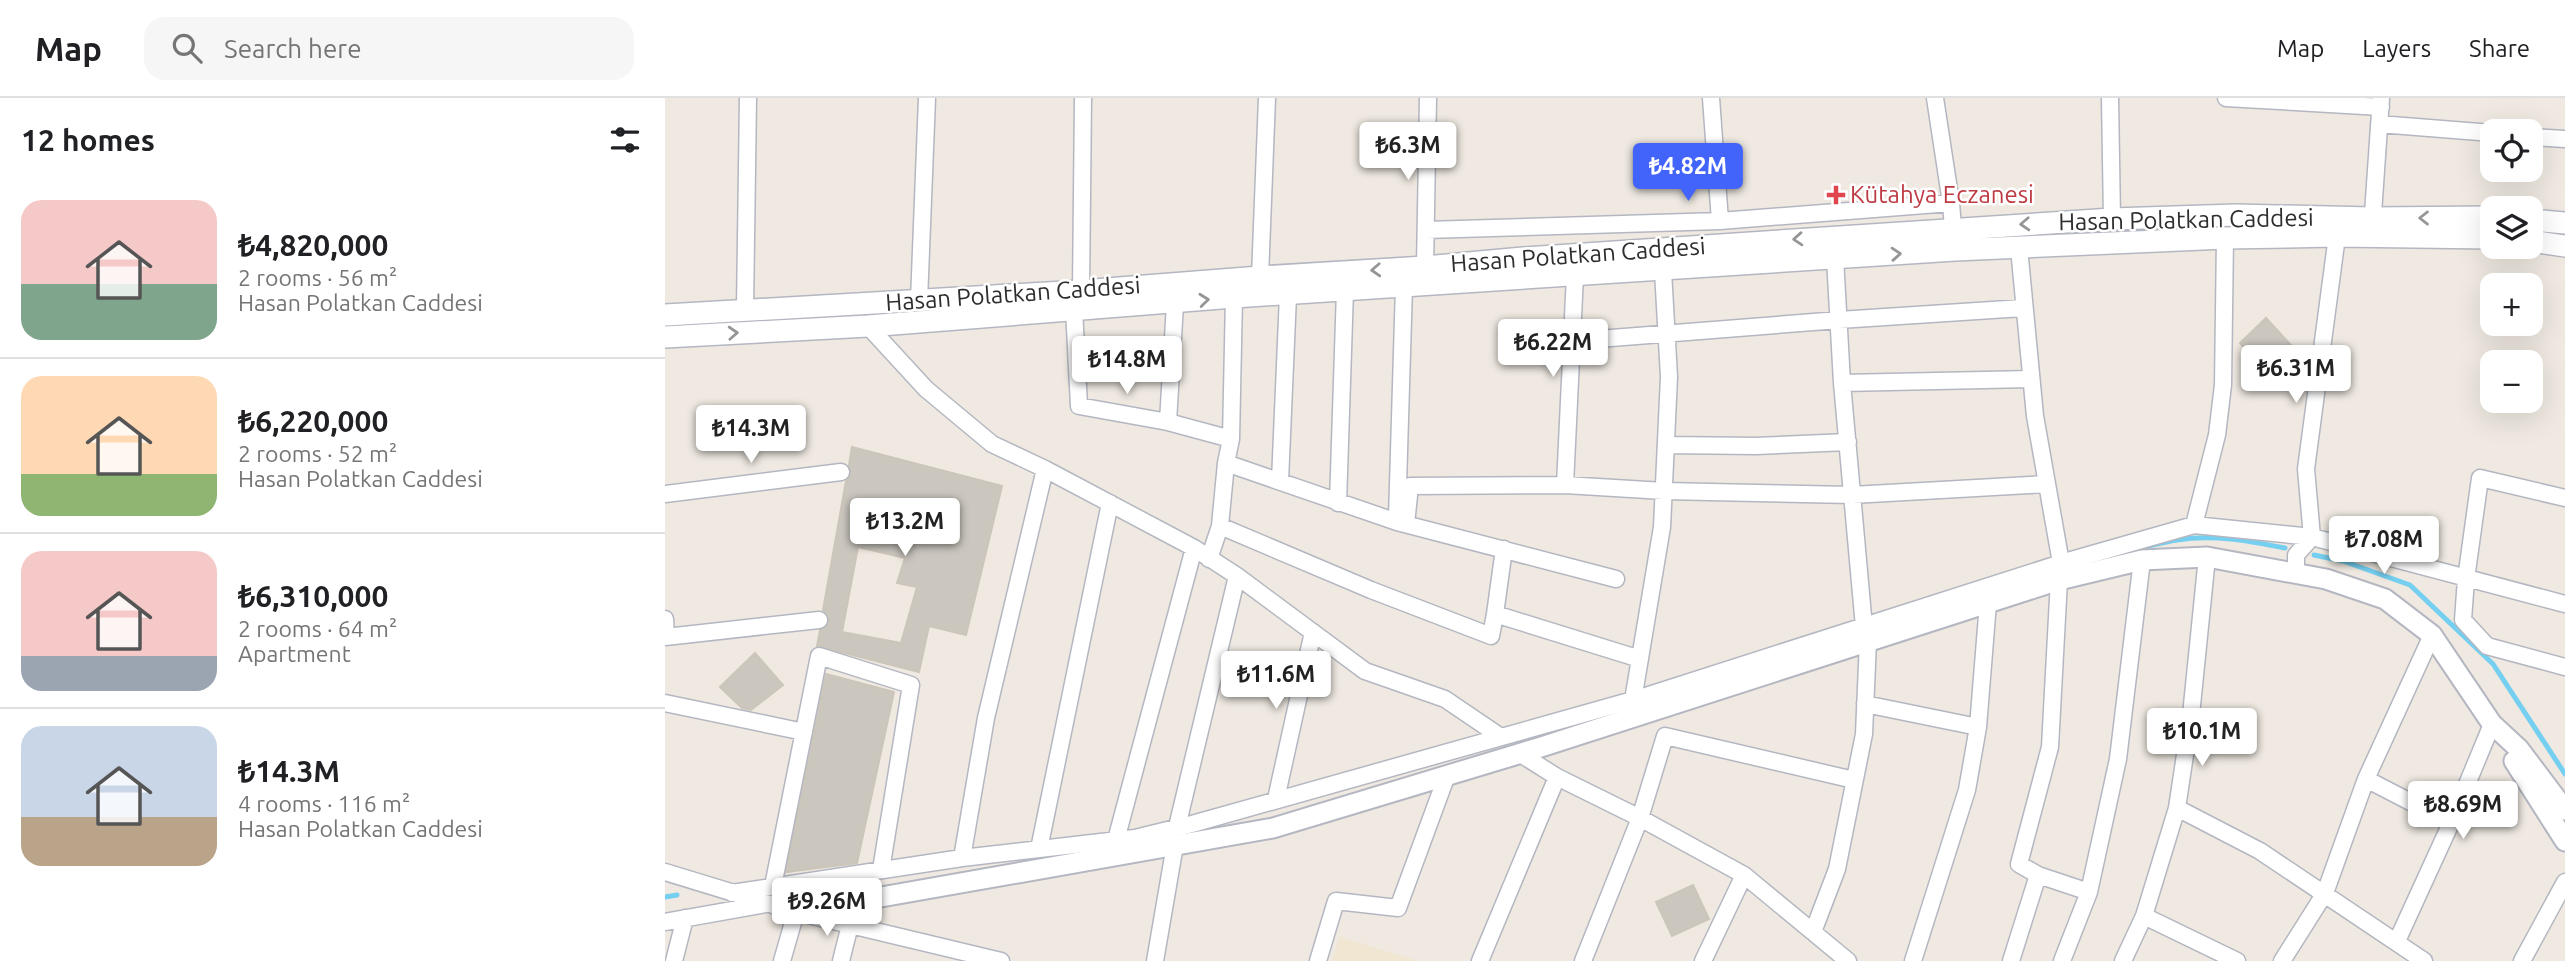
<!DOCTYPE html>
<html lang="en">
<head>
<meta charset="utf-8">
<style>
  body { margin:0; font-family:Ubuntu,sans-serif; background:#f6f6f6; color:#202124; height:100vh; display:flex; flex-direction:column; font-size:26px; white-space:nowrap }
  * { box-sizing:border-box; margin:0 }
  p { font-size:23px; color:#757577 }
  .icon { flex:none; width:38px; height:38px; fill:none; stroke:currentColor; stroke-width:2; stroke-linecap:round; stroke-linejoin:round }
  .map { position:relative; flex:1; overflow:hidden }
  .sheet { display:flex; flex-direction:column; background:#fff; width:665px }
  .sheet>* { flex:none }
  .fabs { position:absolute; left:1815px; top:21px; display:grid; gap:14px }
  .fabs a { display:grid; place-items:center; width:63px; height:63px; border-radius:14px; background:#fff; box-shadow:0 7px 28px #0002; font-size:35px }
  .price { position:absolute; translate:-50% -60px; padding:0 16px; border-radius:7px; background:#fff; color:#222; font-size:23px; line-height:46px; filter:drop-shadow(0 2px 4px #0008) }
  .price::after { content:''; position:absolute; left:50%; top:42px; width:21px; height:16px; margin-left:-10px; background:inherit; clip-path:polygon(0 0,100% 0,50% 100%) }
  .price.on { background:#4264fb; color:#fff }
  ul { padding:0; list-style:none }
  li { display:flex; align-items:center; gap:21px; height:175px; padding:0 21px }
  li+li { border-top:2px solid #e0e0e0 }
  li span { display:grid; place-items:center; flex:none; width:196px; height:140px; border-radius:21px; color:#555 }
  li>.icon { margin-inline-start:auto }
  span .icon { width:84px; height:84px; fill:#fffc; stroke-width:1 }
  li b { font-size:30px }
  h2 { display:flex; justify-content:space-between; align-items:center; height:84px; padding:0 21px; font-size:30px }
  header { display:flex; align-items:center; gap:42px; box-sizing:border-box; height:98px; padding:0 35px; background:#fff; border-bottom:2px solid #e0e0e0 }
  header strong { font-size:33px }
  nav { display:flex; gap:38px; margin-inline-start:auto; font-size:24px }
  .search { width:490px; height:63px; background:#f6f6f6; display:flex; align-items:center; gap:18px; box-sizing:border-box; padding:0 24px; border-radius:21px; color:#757577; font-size:26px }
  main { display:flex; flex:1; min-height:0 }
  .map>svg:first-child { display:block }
  .education { fill:#f0e6d1 }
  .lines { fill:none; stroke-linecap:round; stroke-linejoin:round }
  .stream { stroke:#75cff0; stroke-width:5 }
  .building { fill:#cbc7bf; stroke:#cbc5ba; stroke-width:2; fill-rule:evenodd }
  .minor-casing { stroke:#b4b7c1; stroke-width:19 }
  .tertiary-casing { stroke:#b4b7c1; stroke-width:23 }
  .secondary-casing { stroke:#b4b7c1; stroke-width:24 }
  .minor { stroke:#fff; stroke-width:16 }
  .tertiary { stroke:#fff; stroke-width:19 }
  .secondary { stroke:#fff; stroke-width:21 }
  .oneway { stroke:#969696 }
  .health-dot { fill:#e0444e; stroke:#fff; stroke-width:2.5 }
  .labels { text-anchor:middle; stroke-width:5; stroke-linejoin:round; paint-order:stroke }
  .health-label { font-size:24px; fill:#be3a42; stroke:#fff; text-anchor:start }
  .street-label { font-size:24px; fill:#2e2e2e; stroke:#fff }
</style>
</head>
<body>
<header>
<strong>Map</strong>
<div class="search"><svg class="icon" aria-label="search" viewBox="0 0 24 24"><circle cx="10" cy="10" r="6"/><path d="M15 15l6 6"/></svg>Search here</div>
<nav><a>Map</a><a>Layers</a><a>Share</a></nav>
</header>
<main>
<section class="sheet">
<h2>12 homes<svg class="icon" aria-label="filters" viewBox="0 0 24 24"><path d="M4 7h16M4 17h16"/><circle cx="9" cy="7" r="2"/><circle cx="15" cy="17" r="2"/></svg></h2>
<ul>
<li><span style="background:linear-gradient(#f6c9c9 60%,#7fa58c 0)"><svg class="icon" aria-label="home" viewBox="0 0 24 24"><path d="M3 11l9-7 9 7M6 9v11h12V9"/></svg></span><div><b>₺4,820,000</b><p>2 rooms · 56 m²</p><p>Hasan Polatkan Caddesi</p></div></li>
<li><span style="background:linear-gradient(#ffd9b3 70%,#8fb573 0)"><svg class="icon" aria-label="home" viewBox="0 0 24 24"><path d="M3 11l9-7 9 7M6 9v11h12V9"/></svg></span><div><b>₺6,220,000</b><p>2 rooms · 52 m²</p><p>Hasan Polatkan Caddesi</p></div></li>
<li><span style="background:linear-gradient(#f6c9c9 75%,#9aa5b1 0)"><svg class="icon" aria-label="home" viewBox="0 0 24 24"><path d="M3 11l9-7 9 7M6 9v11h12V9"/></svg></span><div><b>₺6,310,000</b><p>2 rooms · 64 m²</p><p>Apartment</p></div></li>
<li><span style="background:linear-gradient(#c9d6e8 65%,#b9a48a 0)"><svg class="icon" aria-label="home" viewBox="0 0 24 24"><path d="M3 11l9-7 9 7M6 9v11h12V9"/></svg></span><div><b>₺14.3M</b><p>4 rooms · 116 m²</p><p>Hasan Polatkan Caddesi</p></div></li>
</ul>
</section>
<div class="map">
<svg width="1900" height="863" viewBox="0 0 1900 863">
  <rect width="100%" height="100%" fill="#efe9e1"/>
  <path class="education" d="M675 839 753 863H667Z"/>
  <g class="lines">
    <path class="stream" d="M1649 457 1678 463 1745 487 1828 566 1900 676
      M1432 463C1458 456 1485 446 1512 442 1548 436 1584 443 1620 450
      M0 799 12 797"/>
  </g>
  <path class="building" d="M1601 220 1636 258 1610 285 1575 245Z
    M187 349 337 388 301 537 264 528 254 574 152 548 155 532 164 526 163 516 158 512 181 383 186 377 184 367ZM193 449 240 460 232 485 252 489 236 545 177 534Z
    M90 555 118 587 86 612 77 610 55 589Z
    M161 576 229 594 192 765 121 774Z
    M1028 787 1044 821 1007 838 991 804Z"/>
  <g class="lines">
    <g class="minor-casing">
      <path id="minor" d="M1046 0 1055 123
        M1270 0 1286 105 1289 143
        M1445 0 1447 121
        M1561 0 1716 9
        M1714 26 1827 35
        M1866 39 1900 41
        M1707 130 1716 0
        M761 132 1055 123 1286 105
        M1354 150 1370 318 1396 465
        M1170 160 1177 285 1199 529
        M760 169 763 0
        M595 179 602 0
        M416 193 418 0
        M254 203 262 0
        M80 211 83 0
        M409 211 414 308 503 324 566 341
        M203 228 261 291 327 346 380 371 529 450 572 478 700 573 780 601 836 639
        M908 243 1174 222 1358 210
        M1177 285 1366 281
        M503 324 510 206
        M1001 347 1091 348 1183 344
        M561 365 732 424 951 481
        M615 383 623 197
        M900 387 910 177
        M0 396 176 374
        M1900 400 1815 380 1801 481 1798 522 1822 548 1900 569
        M673 405 680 192
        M732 420 739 188
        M741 426 745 388 900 387 999 393 1187 397 1381 386
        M1529 427 1552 337 1558 287 1560 140
        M555 428 706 492 826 538 830 516
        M839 451 830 516 975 561
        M544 461 555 428 561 365 566 341 569 199
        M1631 475V457L1647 439 1641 371 1672 138
        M0 521 1 539
        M0 539 154 522
        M968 602 997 429 1004 279 998 173
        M0 605 139 634
        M1200 606 1313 629
        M854 655 892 679 975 720 1079 777 1183 863
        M1701 681 1786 725
        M611 701 648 534
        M1512 710 1595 753 1759 863
        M512 729 572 478
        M451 742 529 450
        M374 751 445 405
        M297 760 321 620 380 371
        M0 774 131 814 336 863
        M1373 777 1424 794
        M108 788 154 558 246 587 216 772
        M67 795 297 760 470 740 527 726 968 602 1396 465 1529 427 1647 439 1900 506
        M1479 818 1572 863
        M0 824 101 806
        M1148 834 1172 771 1199 636 1203 543
        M1732 843 1786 725 1827 626
        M9 863 20 820
        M117 863 131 814
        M176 863 185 827
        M490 863 510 747
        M653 863 671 803 733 810 782 677
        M815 863 892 679
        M918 863 975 720 1000 638 1189 682
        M1038 863 1079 777
        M1248 863 1302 692 1313 629 1323 505
        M1346 863 1373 777 1354 766 1385 649 1394 482
        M1397 863 1424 794 1453 661 1477 462
        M1458 863 1479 818 1512 710 1526 617 1542 459
        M1617 863 1660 795 1701 681 1767 537
        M1857 863 1900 784"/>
    </g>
    <g class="tertiary-casing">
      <path id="tertiary" d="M1849 663 1900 743
        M131 814 608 730 873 650 1394 482 1477 462 1542 459 1661 481 1720 501 1767 537 1827 626 1854 651 1900 712"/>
    </g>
    <g class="secondary-casing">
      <path id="secondary" d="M1866 122 1900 125
        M1866 143 1900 148
        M0 217 416 193 595 179 760 169 858 160 1447 121 1571 117 1707 120 1827 119
        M0 239 203 228 569 199 1290 152 1560 140 1672 138 1827 140"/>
    </g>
    <use href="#minor" class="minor"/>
    <use href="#tertiary" class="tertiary"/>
    <use href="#secondary" class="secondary"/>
  </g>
  <defs><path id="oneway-chevron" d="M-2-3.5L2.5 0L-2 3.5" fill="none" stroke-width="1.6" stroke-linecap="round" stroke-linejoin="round" transform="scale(1.75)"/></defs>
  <g class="oneway">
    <use href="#oneway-chevron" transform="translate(1759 120) rotate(180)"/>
    <use href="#oneway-chevron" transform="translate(1360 126) rotate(177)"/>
    <use href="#oneway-chevron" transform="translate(1133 141) rotate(176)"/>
    <use href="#oneway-chevron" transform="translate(1231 156) rotate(-4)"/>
    <use href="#oneway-chevron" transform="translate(711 172) rotate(177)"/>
    <use href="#oneway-chevron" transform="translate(539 202) rotate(-6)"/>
    <use href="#oneway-chevron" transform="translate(68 235) rotate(-3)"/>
  </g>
  <path class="health-dot" d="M1167.5 86.5h7v7h7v7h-7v7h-7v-7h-7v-7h7z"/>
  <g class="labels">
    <g class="health-label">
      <text x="1185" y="105">Kütahya Eczanesi</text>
    </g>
    <g class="street-label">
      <text transform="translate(1521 122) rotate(-1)" y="8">Hasan Polatkan Caddesi</text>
      <text transform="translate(913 157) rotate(-4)" y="8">Hasan Polatkan Caddesi</text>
      <text transform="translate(348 196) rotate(-4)" y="8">Hasan Polatkan Caddesi</text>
    </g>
  </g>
</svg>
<div class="fabs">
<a><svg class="icon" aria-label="locate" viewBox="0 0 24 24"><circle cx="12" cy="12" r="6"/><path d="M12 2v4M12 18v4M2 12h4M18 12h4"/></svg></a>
<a><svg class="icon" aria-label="layers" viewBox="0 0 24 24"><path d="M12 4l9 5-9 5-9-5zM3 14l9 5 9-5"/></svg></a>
<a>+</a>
<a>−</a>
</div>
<b class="price" style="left:743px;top:84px">₺6.3M</b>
<b class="price on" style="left:1023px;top:105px">₺4.82M</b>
<b class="price" style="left:888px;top:281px">₺6.22M</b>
<b class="price" style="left:462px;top:298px">₺14.8M</b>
<b class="price" style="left:1631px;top:307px">₺6.31M</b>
<b class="price" style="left:86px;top:367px">₺14.3M</b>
<b class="price" style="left:240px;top:460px">₺13.2M</b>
<b class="price" style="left:1719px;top:478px">₺7.08M</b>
<b class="price" style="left:611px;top:613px">₺11.6M</b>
<b class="price" style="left:1537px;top:670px">₺10.1M</b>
<b class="price" style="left:1798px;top:743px">₺8.69M</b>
<b class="price" style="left:162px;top:840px">₺9.26M</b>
</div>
</main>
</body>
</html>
